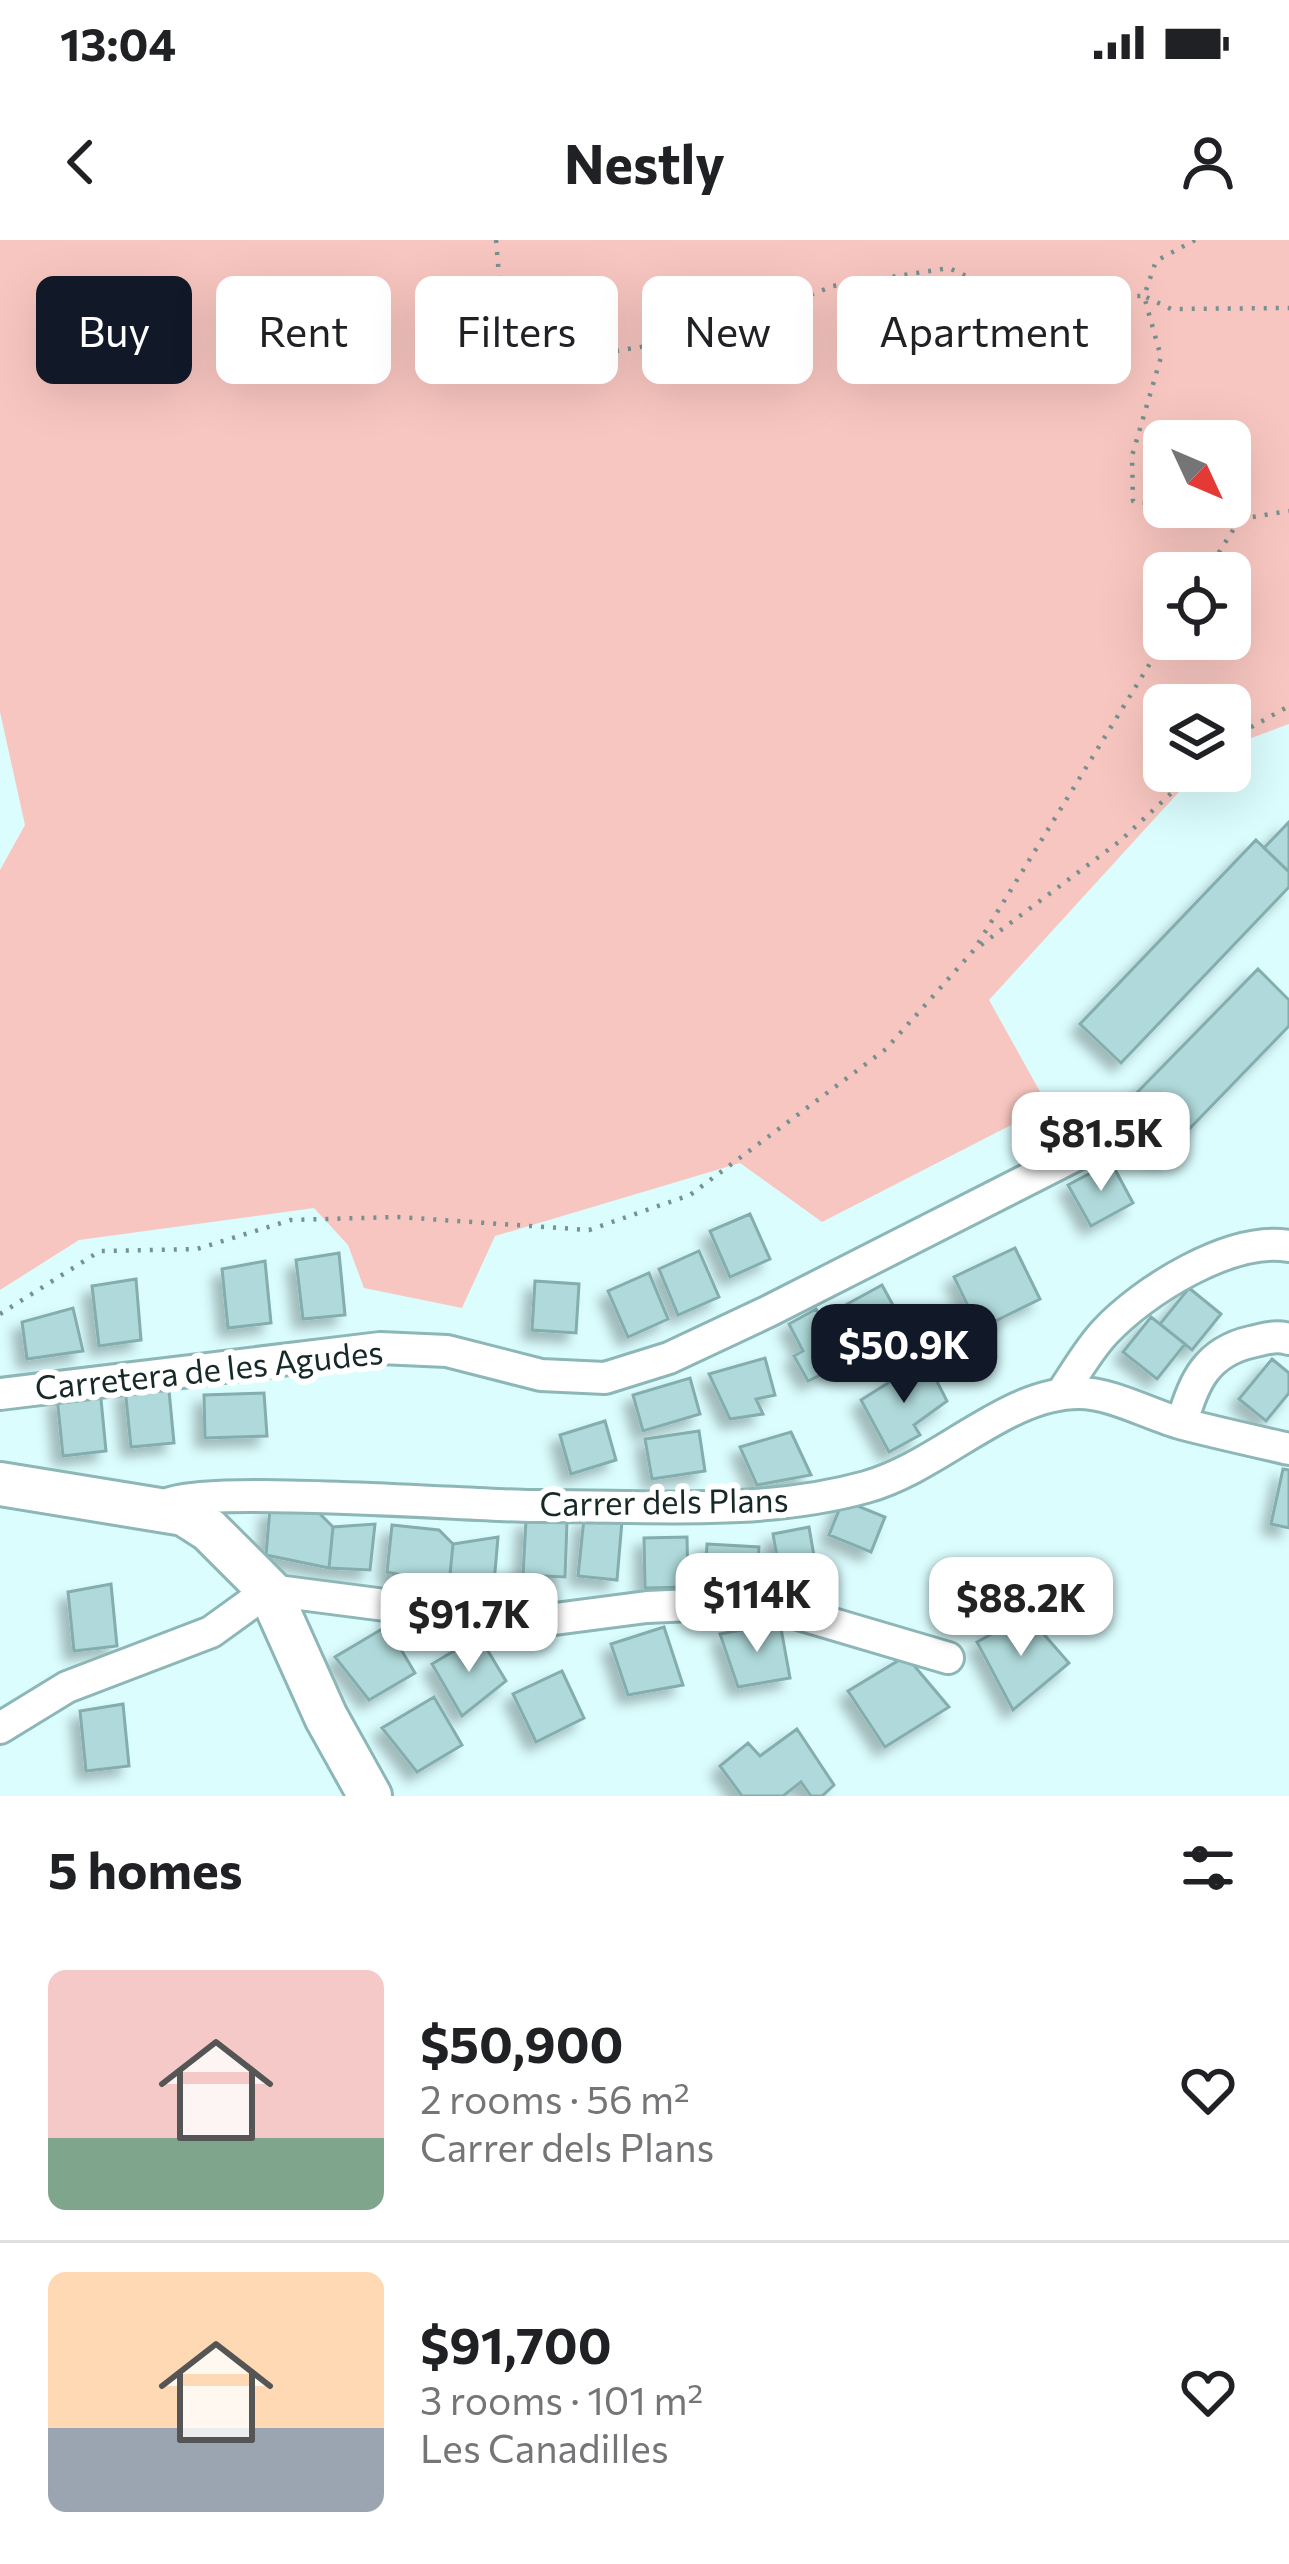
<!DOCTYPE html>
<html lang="en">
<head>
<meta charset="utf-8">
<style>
  body { margin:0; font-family:Commissioner,sans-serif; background:#f6f6f6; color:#202124; height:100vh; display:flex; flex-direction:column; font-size:45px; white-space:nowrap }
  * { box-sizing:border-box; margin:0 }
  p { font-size:39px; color:#757577 }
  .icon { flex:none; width:66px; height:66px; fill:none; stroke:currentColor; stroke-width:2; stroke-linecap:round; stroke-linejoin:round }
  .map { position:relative; height:1556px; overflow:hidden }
  .side { display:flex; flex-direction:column; background:#fff; flex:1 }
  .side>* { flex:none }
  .top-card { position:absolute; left:36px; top:36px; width:1218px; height:108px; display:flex; gap:24px }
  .needle { width:78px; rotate:134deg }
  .controls { position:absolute; left:1143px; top:180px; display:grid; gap:24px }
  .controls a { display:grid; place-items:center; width:108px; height:108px; border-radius:18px; background:#fff; box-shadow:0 12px 48px #0002; font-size:60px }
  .price { position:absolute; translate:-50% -102px; padding:0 27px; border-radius:24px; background:#fff; color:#222; font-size:39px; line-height:78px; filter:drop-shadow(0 3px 6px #0008) }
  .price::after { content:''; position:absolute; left:50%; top:72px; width:36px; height:27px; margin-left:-18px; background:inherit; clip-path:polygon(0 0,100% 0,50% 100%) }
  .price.on { background:#111827; color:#fff }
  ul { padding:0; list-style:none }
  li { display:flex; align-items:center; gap:36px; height:300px; padding:0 48px }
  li+li { border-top:3px solid #e0e0e0 }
  li span { display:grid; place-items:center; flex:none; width:336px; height:240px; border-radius:18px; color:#555 }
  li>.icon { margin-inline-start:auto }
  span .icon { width:144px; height:144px; fill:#fffc; stroke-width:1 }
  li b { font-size:51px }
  h2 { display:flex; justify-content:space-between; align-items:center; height:144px; padding:0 48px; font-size:51px }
  .tag { padding:0 42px; border-radius:18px; background:#fff; box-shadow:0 12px 48px #0002; font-size:42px; line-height:108px }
  .tag.on { background:#111827; color:#fff }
  .status { display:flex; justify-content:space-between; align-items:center; height:84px; padding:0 60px; background:#fff; direction:ltr }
  .status svg { height:33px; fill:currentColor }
  header { display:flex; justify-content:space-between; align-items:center; height:156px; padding:0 48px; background:#fff; font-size:54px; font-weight:700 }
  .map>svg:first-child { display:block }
  .green { fill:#f8c6c0; fill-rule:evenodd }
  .building { fill:#afd9da; stroke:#84adae; stroke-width:3; filter:url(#shadow) }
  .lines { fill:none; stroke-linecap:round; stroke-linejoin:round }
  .minor-casing { stroke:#8db6b7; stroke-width:36 }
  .secondary-casing { stroke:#8db6b7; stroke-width:48 }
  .path { stroke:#779090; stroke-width:4.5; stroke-dasharray:3 9; stroke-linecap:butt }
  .minor { stroke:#fff; stroke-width:30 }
  .secondary { stroke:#fff; stroke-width:42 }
  .labels { text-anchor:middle; stroke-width:12; stroke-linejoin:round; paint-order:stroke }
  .street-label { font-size:33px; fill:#172828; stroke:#fff }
</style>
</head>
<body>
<div class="status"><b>13:04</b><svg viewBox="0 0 49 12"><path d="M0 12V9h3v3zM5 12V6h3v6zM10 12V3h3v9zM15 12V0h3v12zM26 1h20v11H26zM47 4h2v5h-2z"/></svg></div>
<header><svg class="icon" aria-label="back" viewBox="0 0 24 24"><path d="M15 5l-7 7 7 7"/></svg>Nestly<svg class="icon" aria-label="person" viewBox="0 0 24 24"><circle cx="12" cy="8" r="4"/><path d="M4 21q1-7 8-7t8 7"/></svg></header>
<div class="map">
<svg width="1289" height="1556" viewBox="0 0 1289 1556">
  <defs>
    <filter id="shadow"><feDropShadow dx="-9" dy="9" stdDeviation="6" flood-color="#0004"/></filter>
  </defs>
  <rect width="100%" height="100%" fill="#dbfdfe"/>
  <path class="green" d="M0 0H1289V484L1230 506V465H1164V531H1198L989 760 1048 866 822 982 740 923 495 996 462 1068 364 1048 348 1005 314 968 79 1000 0 1050V630L25 585 0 472ZM1164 201H1230V267H1164ZM1164 333H1230V399H1164Z"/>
  <path class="building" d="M1289 582V632L1264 608Z
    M1256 600 1289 632V647L1121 823 1080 784Z
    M1258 729 1289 760V786L1162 917 1117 873Z
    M1111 922 1133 963 1091 986 1068 945Z
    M750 974 770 1019 730 1037 710 991Z
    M1015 1008 1040 1059 979 1089 954 1037Z
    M699 1011 719 1057 678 1075 659 1029Z
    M339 1013 345 1075 303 1079 296 1020Z
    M265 1021 271 1083 228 1088 222 1029Z
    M649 1033 668 1079 628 1097 608 1051Z
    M136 1039 141 1100 99 1106 92 1046Z
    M535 1041 579 1044 576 1093 532 1090Z
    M882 1045 906 1089 865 1112 840 1068Z
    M1189 1048 1221 1074 1192 1110 1160 1084Z
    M73 1068 83 1111 27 1119 22 1082Z
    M816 1069 845 1123 808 1141 794 1116 803 1111 789 1084Z
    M1151 1077 1185 1104 1157 1139 1123 1112Z
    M765 1118 775 1155 756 1159 763 1174 730 1179 709 1134Z
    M1272 1119 1289 1133V1153L1266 1181 1239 1159Z
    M918 1124 923 1132 930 1128 947 1161 914 1185 920 1195 889 1212 861 1160Z
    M690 1138 700 1174 643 1191 633 1155Z
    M168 1140 174 1203 131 1207 125 1148Z
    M100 1149 106 1211 63 1216 57 1157Z
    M264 1153 267 1196 205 1198 204 1155Z
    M605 1181 616 1220 571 1234 560 1195Z
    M699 1191 705 1231 652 1239 645 1199Z
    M791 1192 811 1235 757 1245 740 1207Z
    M1283 1229 1289 1230V1288L1271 1284Z
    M843 1260 885 1277 871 1312 829 1295Z
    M270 1268 318 1272 333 1287 329 1328 266 1315Z
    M584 1278 622 1281 617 1340 578 1336Z
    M526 1280 567 1282 565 1337 523 1335Z
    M375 1284 370 1330 329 1328 333 1287Z
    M392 1285 439 1290 453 1304 449 1345 387 1332Z
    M809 1287 818 1339 782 1346 773 1294Z
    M498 1297 494 1343 451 1339 449 1345 453 1304Z
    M687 1297 688 1347 645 1348 644 1298Z
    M707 1304 759 1307 757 1345 705 1342Z
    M111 1344 117 1406 74 1411 68 1352Z
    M1027 1375 1069 1423 1013 1470 977 1402Z
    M780 1383 790 1438 738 1447 720 1394Z
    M387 1386 415 1433 369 1460 335 1417Z
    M664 1387 683 1445 628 1455 611 1404Z
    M479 1396 506 1441 462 1476 432 1424Z
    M906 1416 949 1467 885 1507 848 1451Z
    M562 1431 584 1478 536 1502 513 1454Z
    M434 1457 462 1505 417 1532 382 1488Z
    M123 1464 129 1526 86 1531 80 1471Z
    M797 1489 834 1545 822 1556H811L801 1542 783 1556H742L720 1526 748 1503 760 1516Z"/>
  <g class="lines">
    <g class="minor-casing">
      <path id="minor" d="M0 1154 380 1108 447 1111 541 1135 605 1138 669 1118 769 1071 1084 911
        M1061 1154C1075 1134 1088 1110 1105 1092 1143 1051 1231 996 1289 1006
        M1182 1183C1193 1142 1207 1112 1251 1102 1265 1099 1275 1095 1289 1099
        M162 1267C188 1243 475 1266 531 1266 642 1265 758 1277 866 1247 941 1226 1005 1153 1079 1153 1112 1153 1150 1175 1183 1184 1218 1193 1254 1201 1289 1209
        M0 1488 67 1447 211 1392 269 1350 524 1383 647 1367 758 1362 948 1418"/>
    </g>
    <g class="secondary-casing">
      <path id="secondary" d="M0 1244 184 1274 209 1290 269 1350 326 1477 370 1556"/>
    </g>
    <path class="path" d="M496 0 507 129 707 96 833 46 949 28 1014 58 1144 56 1161 117 1132 216 1133 261 1164 266
      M1195 0 1156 21 1144 56 1171 69 1289 68
      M1170 267 1240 279 1289 271
      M1206 333 1240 279
      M1230 499 1289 466
      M981 705 1120 601 1195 531
      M0 1074 100 1011 197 1009 291 980 398 977 589 990 690 955 886 809 974 710 1165 399"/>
    <use href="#minor" class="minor"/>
    <use href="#secondary" class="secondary"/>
  </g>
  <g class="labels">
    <g class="street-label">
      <text transform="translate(209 1130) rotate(-6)" y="12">Carretera de les Agudes</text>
      <text transform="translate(664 1262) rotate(-1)" y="12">Carrer dels Plans</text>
    </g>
  </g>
</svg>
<div class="controls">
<a><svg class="needle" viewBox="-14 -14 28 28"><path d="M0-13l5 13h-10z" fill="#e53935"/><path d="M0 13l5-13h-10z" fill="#757577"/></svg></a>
<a><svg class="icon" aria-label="locate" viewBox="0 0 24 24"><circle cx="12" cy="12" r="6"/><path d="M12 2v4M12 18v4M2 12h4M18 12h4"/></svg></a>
<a><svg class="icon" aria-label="layers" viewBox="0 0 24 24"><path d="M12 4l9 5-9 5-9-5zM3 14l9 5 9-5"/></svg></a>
</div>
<b class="price" style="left:1101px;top:954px">$81.5K</b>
<b class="price on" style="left:904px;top:1166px">$50.9K</b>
<b class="price" style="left:757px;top:1415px">$114K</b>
<b class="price" style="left:1021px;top:1419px">$88.2K</b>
<b class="price" style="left:469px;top:1435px">$91.7K</b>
<div class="top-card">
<a class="tag on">Buy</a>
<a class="tag">Rent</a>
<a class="tag">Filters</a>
<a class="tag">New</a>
<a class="tag">Apartment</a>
</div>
</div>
<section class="side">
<h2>5 homes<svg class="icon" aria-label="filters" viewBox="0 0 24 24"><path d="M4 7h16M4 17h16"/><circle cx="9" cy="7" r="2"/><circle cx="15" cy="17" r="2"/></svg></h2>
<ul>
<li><span style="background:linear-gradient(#f6c9c9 70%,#7fa58c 0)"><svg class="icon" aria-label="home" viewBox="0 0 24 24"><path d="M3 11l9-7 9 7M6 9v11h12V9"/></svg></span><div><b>$50,900</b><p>2 rooms · 56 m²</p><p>Carrer dels Plans</p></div><svg class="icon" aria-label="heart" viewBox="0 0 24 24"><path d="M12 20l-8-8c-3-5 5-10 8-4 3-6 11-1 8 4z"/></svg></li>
<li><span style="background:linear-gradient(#ffd9b3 65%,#9aa5b1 0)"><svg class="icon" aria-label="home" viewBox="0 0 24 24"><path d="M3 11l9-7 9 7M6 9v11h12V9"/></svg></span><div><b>$91,700</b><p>3 rooms · 101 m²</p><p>Les Canadilles</p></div><svg class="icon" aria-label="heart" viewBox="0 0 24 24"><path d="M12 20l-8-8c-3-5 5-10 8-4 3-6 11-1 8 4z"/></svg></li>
</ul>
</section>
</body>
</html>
